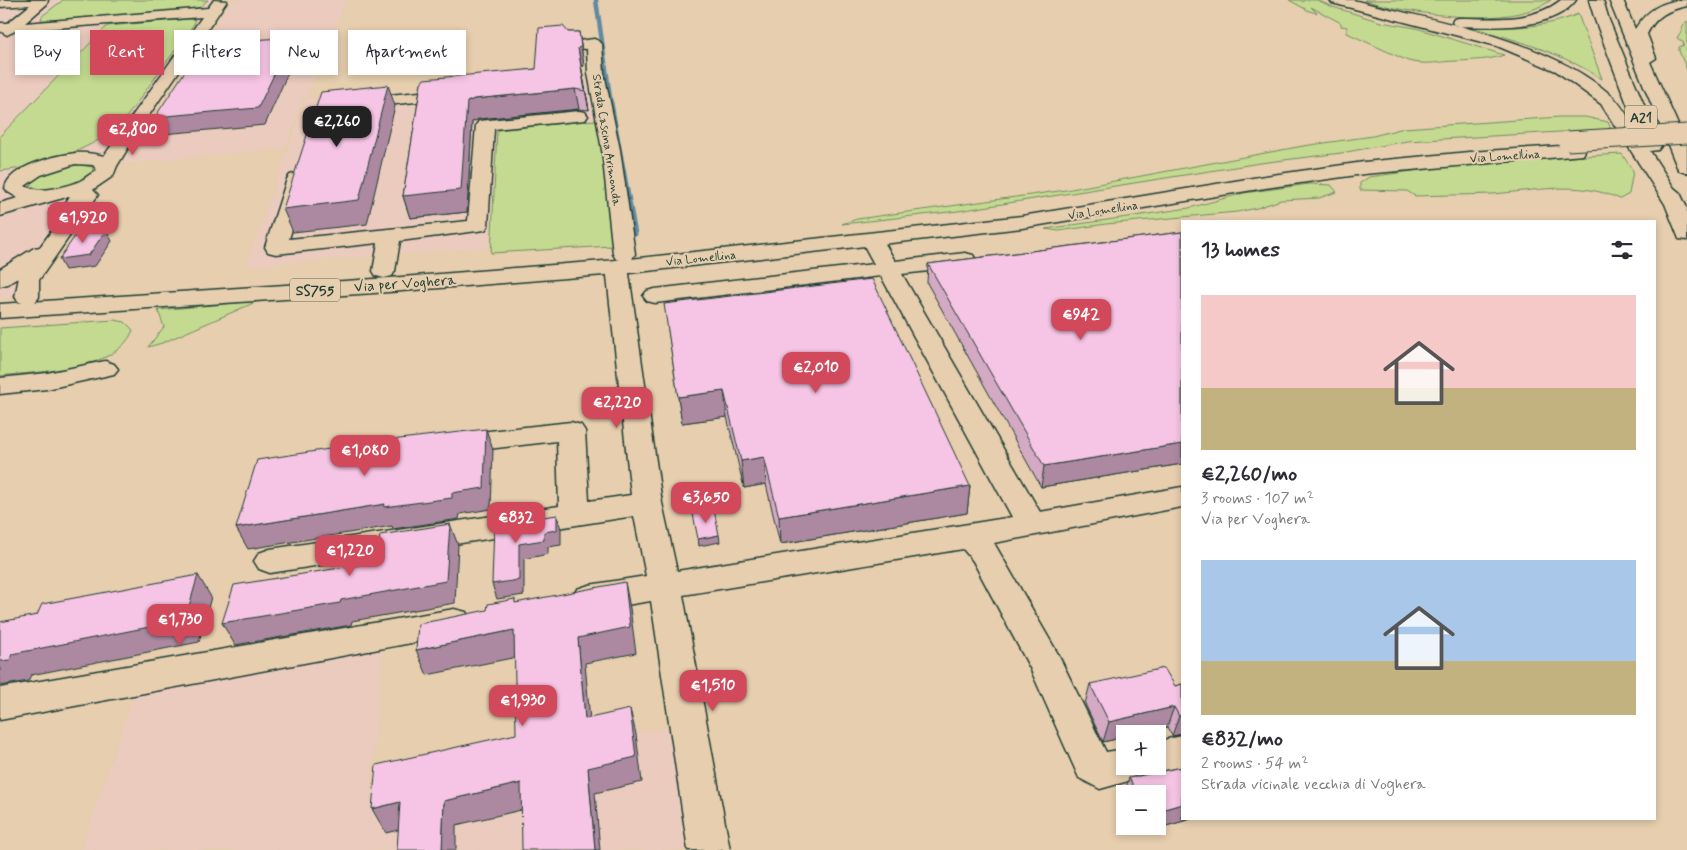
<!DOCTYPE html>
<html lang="en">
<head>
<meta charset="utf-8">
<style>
  body { margin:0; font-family:Mynerve,sans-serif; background:#f7f7f7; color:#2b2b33; height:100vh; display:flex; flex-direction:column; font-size:19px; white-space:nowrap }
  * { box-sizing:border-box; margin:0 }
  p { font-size:16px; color:#7c7c81 }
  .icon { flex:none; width:28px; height:28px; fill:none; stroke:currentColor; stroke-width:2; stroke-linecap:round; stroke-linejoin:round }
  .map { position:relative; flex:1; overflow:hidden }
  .sheet { position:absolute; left:1181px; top:220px; width:475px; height:600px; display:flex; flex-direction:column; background:#fff; border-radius:0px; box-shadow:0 2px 8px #0003 }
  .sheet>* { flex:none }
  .top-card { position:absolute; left:15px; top:30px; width:475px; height:45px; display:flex; gap:10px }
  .fabs { position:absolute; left:1116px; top:725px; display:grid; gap:10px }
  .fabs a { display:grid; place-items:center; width:50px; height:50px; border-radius:0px; background:#fff; box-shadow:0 2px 8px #0003; font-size:25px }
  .price { position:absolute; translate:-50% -42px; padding:0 11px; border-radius:10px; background:#d1495b; color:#fff; font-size:16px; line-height:32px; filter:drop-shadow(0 1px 2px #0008) }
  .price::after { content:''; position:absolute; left:50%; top:30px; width:15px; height:11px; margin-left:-8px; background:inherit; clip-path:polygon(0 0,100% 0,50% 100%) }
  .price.on { background:#222; color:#fff }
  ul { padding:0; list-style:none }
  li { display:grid; align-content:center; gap:10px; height:265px; padding:0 20px }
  li span { display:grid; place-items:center; height:155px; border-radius:0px; color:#555 }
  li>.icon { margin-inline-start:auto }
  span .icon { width:90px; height:90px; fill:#fffc; stroke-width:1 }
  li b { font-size:21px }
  h2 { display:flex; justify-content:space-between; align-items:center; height:60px; padding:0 20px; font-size:21px }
  .tag { padding:0 18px; border-radius:0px; background:#fff; box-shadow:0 2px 8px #0003; font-size:18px; line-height:45px }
  .tag.on { background:#d1495b; color:#fff }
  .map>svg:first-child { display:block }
  .built { fill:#ebcbbe }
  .green { fill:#c3da90; stroke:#718c62 }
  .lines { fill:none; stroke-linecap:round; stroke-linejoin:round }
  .stream-far1 { stroke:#618aa1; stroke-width:4.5 }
  .stream { stroke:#618aa1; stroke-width:5 }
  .minor-casing { stroke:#1f3d34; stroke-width:3 }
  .major-casing { stroke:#1f3d34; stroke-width:3 }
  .highway-casing { stroke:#1f3d34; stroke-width:3 }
  .minor { fill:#e6ceae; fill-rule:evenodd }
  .major { fill:#e6ceae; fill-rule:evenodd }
  .highway { fill:#e6ceae; fill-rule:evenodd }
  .major-bridge-casing { stroke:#1f3d34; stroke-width:21; stroke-linecap:butt }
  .major-bridge { stroke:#e6ceae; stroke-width:19 }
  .wall { fill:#d4a9c4; stroke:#1f3d34 }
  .shaded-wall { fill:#ac89a0; stroke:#1f3d34 }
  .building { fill:#f6c4e4; stroke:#1f3d34 }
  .labels { text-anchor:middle; stroke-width:4; stroke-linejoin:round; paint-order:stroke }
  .far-street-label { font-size:12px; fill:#1f3d34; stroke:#e6ceae }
  .shield { fill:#e6ceae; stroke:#5b6859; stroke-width:1 }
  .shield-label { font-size:14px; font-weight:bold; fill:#1f3d34 }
  .street-label { font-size:15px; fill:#1f3d34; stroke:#e6ceae }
</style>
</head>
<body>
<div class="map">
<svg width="1687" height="850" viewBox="0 0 1687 850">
  <rect width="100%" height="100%" fill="#e6ceae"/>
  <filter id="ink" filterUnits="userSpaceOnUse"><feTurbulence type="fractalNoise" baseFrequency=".02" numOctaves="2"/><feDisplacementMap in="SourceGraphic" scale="10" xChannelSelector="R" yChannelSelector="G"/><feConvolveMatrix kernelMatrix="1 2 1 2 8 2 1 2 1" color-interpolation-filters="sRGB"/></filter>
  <g filter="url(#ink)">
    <path class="built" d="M0 0H221L10 298 0 299Z
      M231 0H346L307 96 304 98 285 148 125 164 122 161 146 131Z
      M593 76 603 118 496 129 490 247 246 266 306 99Z
      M384 646 370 792 676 725 695 850H81L133 697 144 690Z"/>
    <path class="green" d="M63 0H208L200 7 191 9 63 20H41L42 16Z
      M1289 0H1300L1303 2V0H1317L1333 7 1381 22 1416 28 1504 55C1490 60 1473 60 1458 61 1439 61 1428 66 1408 61L1347 33V27L1341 26V23L1311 7 1317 13 1309 11Z
      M1364 0H1551C1512 30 1408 14 1364 0Z
      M1578 14 1602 79C1562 53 1517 40 1471 27 1507 28 1544 29 1578 14Z
      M189 19 195 20 194 24 120 126C87 151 41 167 0 171V136L107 26Z
      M1687 21V70L1679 51V47L1684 45 1683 42 1677 38 1682 30 1681 27Z
      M1560 117H1585L1608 122 1611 129 1407 141 1341 153 1260 163 958 211 842 224 857 219 1066 190 1303 146 1373 136 1404 128Z
      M604 119 614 244 612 246 491 253 497 130Z
      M1622 154 1633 171 1629 194 1620 199C1579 180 1535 191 1492 194 1466 195 1440 195 1415 196L1407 191 1360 190V183L1369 177 1478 162Z
      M78 164 92 167 94 171C87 184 38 198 29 183 36 171 65 165 78 164Z
      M1309 184 1331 185 1337 192 1319 198 1281 200 1257 208 1237 212 1106 224 1059 231 1045 229 1189 208 1244 193Z
      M258 301 162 343 148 347 164 327 158 310Z
      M114 320 125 322 133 330C117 372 39 371 0 376V328Z"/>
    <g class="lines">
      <path class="stream-far1" d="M596 0 611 104"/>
      <path class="stream" d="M611 103 635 234"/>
      <g class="minor-casing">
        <path id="minor" d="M0 0H48L47 4 25 23 208 8 214 0 227 1 141 127 117 166 113 176 94 189 93 190 98 195 39 280V297L35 302 27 304 19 302 15 297 19 277 8 284 0 286V269L34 248 40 247 66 211 63 207 70 196 0 216V203L18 198 8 192 5 188C9 166 57 155 76 153 86 152 95 154 104 156L202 17 15 31 7 35 0 31V23H8L30 5 0 7ZM75 164 93 165 97 170C91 173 86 178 80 181 67 187 39 194 25 186L41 175Z
          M594 39 599 41 602 44 604 73 620 150 635 254 632 259 624 261 616 259 613 254 602 150 588 73 587 49 571 48 568 45 571 42Z
          M420 92 426 93 428 97 426 101 357 108 351 107 349 103 351 99 357 98Z
          M579 111 585 112 588 116 585 120 494 129 488 226 485 230 400 241 395 271 392 276 384 278 376 276 373 271 378 243 276 254 268 252 265 247 287 179 290 175 297 173 304 175 307 179 289 239 468 221 476 125 479 121Z
          M872 234 880 235 895 261 965 253 973 255 976 260 973 265 965 267 902 274 1040 512 1182 487V507L994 543 1058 654 1106 752 1125 749V766H1158V741L1182 736V770L1158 775 1144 770 1143 768 1139 778 1100 789 1079 778 1030 668 973 561 963 549 683 595 730 850H688L651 601 589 611 577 607 572 598 577 589 589 585 646 576 634 516 270 573 259 569 254 561 259 553 270 549 559 506 557 441 453 453 443 451 439 444 443 437 453 435 571 422 581 425 585 431 589 501 631 495 606 267 609 262 617 260 625 262 628 267 662 503 677 571 1012 517 881 276 655 303 647 301 643 296 647 291 655 289 874 264 861 240 864 235Z
          M105 361 114 364 118 369 114 374 47 389 0 394V378L47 373Z
          M454 609 466 612 471 622 466 632 454 635 0 720V688Z"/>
      </g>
      <g class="major-casing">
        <path id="major" d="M1576 145 1583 147 1585 151 1583 155 1364 174 1265 188 1022 228 630 273 389 292 0 318V304L389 278 630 259 1022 216 1265 176 1364 162 1469 152Z"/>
      </g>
      <g class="highway-casing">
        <path id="highway" d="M1330 0H1353C1435 21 1548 39 1612 96 1622 105 1629 119 1637 130L1595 20 1589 0H1603L1609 20 1661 146 1658 150 1650 151 1674 188 1680 193 1687 208V240L1679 239 1665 204 1601 104 1556 71 1497 46 1332 3Z
          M1561 0H1576C1553 31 1493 27 1459 26L1454 25 1452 22 1454 19 1459 18C1493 18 1532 23 1561 0Z
          M1609 0H1623L1635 29C1647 9 1664 0 1687 0V6C1668 10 1656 16 1647 34L1656 58 1650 62 1687 145V173L1680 171 1677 167Z"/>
      </g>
      <use href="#minor" class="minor"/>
      <use href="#major" class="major"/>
      <use href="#highway" class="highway"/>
      <g class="major-bridge-casing">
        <path id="major-bridge" d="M1567 141 1687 134"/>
      </g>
      <use href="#major-bridge" class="major-bridge"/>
    </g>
    <path class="wall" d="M568 32H579L584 66H581L589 110 579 109 479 119 472 122 467 212 410 218 403 196 421 83 536 69Z
      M1182 232V464L1041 487 927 283 928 264Z
      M668 329 970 486 967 513 780 544 766 484 744 488 727 417 682 423Z
      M1090 684 1175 686 1182 684V735L1172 736 1167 727 1137 734H1125V737L1103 742 1085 704Z
      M1182 767V819H1191L1141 833 1137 826H1158V794H1125V802L1123 798 1129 778Z"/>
    <path class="shaded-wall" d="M579 32 584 66H581L589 110 578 48Z
      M292 37 297 52 265 125 163 134 155 117Z
      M388 85 395 106 367 224 293 232 283 209Z
      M575 89 579 109 479 119 472 122 467 212 410 218 403 196 467 102 474 99Z
      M106 230 112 241 95 266 65 270 59 259Z
      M724 391 727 417 682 423 678 397Z
      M486 429 493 450 491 509 460 514 459 519 393 529 392 526 248 549 236 528 452 493Z
      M1182 444V464L1041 487 1044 466Z
      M764 457 766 484 744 488 741 461Z
      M970 486 967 513 780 544 779 517Z
      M557 515 561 529V545L548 547V554L524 559V595L497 599 492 584 519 544 544 532Z
      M450 524 458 545 455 603 352 621 351 625 235 645 222 623 341 600Z
      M719 535 720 542 699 546 698 539Z
      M198 575 211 597 199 642 31 675 28 681 0 686V661L12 654Z
      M625 582 630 608 636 653 585 663 592 744 585 719 578 638Z
      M514 630 522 656 427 675 416 650Z
      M1174 707 1167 727 1137 734H1125V737L1103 742 1109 722Z
      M630 709 636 734 642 782 595 793 600 850H595L588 768Z
      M1179 716H1182V734L1172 736Z
      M521 783 530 808 456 825V850H442L444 801Z
      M400 802 414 826 386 833 372 809Z
      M1182 804V819H1191L1141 833 1143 826H1158V811Z"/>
    <path class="building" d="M563 26 568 32H579L581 47 578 48 585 91 575 89 474 99 467 102 461 190 403 196 421 83 424 79 536 69 539 28Z
      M292 37 258 108 155 117 203 44Z
      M388 85 359 200 283 209 321 92Z
      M106 230 89 255 59 259 78 232Z
      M1182 232V444L1044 466 928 264Z
      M872 279 970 486 779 517 764 457 741 461 724 391 678 397 664 304Z
      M486 429 484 488 452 493V498L384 507 385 504 236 528 257 460 382 441Z
      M714 510 719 535 698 539 693 514Z
      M557 515V530L544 532V540L519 544V580L492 584 494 524Z
      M450 524 446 581 341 600 340 603 222 623 234 585 377 562 380 535Z
      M198 575 185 620 12 654 10 660 0 661V622L37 615 42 604Z
      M625 582 630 627 578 638 585 719 630 709 636 757 588 768 595 850H522L521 783 444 801 442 850H397L400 802 372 809 376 765 516 734 514 630 416 650 418 624 487 610 488 604 515 599V603Z
      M1164 668 1175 686 1182 684V716H1179L1174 707 1109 722 1090 684Z
      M1182 767V804L1158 811V794H1138L1129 778Z"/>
  </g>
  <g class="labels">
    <g class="far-street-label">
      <text transform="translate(607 140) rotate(81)" y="4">Strada Cascina Arimonda</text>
      <text transform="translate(1505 156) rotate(-4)" y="4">Via Lomellina</text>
      <text transform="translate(1103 210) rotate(-9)" y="4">Via Lomellina</text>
      <text transform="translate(701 258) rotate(-6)" y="4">Via Lomellina</text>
    </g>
    <g class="shield">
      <rect x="1625" y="105.5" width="32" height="23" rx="4"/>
      <rect x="290" y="278.5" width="50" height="23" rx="4"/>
    </g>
    <g class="shield-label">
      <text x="1641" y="122">A21</text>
      <text x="315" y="295">SS755</text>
    </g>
    <g class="street-label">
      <text transform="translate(405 283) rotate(-4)" y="5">Via per Voghera</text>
    </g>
  </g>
</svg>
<div class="fabs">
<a>+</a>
<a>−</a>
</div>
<b class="price on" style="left:337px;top:148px">€2,260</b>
<b class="price" style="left:133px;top:156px">€2,800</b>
<b class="price" style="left:83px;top:244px">€1,920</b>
<b class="price" style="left:1081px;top:341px">€942</b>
<b class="price" style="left:816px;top:394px">€2,010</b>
<b class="price" style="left:617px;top:429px">€2,220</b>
<b class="price" style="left:365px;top:477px">€1,080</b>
<b class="price" style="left:706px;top:524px">€3,650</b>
<b class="price" style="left:516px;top:544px">€832</b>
<b class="price" style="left:350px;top:577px">€1,220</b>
<b class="price" style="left:180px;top:646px">€1,730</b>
<b class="price" style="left:713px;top:712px">€1,510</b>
<b class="price" style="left:523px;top:727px">€1,930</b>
<div class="top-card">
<a class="tag">Buy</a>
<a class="tag on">Rent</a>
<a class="tag">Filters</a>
<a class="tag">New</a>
<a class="tag">Apartment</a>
</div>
<section class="sheet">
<h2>13 homes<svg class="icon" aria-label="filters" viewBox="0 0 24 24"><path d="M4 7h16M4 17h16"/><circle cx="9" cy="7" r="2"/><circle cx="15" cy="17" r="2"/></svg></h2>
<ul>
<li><span style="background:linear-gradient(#f6c9c9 60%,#c2b280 0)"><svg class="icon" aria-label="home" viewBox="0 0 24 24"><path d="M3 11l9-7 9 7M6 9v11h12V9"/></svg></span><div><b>€2,260/mo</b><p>3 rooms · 107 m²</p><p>Via per Voghera</p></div></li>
<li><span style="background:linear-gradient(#a9c7e8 65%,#c2b280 0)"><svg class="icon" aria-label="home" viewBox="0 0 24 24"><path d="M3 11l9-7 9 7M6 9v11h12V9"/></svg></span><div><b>€832/mo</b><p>2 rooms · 54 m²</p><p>Strada vicinale vecchia di Voghera</p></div></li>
</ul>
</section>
</div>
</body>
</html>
